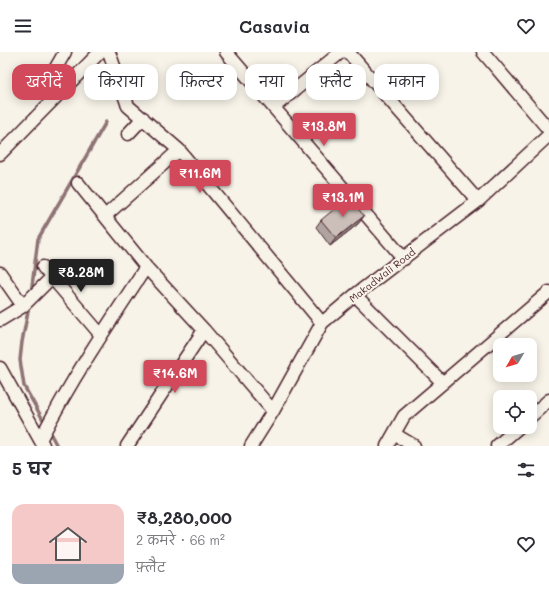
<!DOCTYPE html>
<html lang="hi">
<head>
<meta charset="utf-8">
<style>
  body { margin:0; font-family:Mali,"Playpen Sans Deva",sans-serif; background:#f7f7f7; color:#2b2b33; height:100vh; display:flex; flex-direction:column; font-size:15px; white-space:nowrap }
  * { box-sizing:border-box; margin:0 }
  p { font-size:13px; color:#7c7c81 }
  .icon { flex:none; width:22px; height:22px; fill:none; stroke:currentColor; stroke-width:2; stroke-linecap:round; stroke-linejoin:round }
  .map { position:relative; height:394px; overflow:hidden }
  .drawer { display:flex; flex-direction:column; background:#fff; flex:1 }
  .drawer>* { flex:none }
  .top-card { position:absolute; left:12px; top:12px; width:525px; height:36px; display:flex; gap:8px }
  .needle { width:26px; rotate:232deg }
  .fabs { position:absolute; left:493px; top:286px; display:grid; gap:8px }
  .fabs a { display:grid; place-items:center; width:44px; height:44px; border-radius:8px; background:#fff; box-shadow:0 2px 10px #0003; font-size:20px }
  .price { position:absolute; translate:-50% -34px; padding:0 9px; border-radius:4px; background:#d1495b; color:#fff; font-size:13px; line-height:26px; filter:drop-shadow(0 1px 2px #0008) }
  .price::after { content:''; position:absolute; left:50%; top:24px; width:12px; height:9px; margin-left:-6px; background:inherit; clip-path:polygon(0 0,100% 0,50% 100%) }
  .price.active { background:#222; color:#fff }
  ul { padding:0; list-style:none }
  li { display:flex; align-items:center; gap:12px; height:100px; padding:0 12px }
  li+li { border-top:1px solid #e1e1e2 }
  li span { display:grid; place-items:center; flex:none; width:112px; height:80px; border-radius:12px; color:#555 }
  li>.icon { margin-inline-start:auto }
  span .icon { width:48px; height:48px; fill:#fffc; stroke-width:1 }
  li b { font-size:17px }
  h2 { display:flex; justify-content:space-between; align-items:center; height:48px; padding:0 12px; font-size:17px }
  .tag { padding:0 14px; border-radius:12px; background:#fff; box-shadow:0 2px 10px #0003; font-size:14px; line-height:36px }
  .tag.active { background:#d1495b; color:#fff }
  header { display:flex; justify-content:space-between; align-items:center; height:52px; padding:0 12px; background:#fff; font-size:18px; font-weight:600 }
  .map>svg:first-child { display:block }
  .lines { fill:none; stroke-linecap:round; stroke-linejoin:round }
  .stream { stroke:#8e7275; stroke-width:3.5 }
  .minor-casing { stroke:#4a1f2b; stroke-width:15 }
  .minor { stroke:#f7f3e8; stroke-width:12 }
  .wall { fill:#afa49f; stroke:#4a1f2b }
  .shaded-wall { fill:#8f8682; stroke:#4a1f2b }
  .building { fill:#ccbfb9; stroke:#4a1f2b }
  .labels { text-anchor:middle; stroke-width:4; stroke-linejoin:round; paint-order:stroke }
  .street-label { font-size:10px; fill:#4a1f2b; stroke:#f7f3e8 }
</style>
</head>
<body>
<header><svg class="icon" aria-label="menu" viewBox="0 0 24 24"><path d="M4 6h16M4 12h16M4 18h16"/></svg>Casavia<svg class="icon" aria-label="heart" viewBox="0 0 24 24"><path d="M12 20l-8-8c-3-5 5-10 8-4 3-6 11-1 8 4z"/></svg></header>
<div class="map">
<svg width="549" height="394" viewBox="0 0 549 394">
  <rect width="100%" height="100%" fill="#f7f3e8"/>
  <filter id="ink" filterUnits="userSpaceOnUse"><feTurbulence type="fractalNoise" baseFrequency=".025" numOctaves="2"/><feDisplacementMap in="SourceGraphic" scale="8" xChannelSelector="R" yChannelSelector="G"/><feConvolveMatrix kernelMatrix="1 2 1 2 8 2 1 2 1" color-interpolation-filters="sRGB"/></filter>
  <g filter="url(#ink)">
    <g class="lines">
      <path class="stream" d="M31 242 38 187 106 70
        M29 254 22 290 20 308 24 334 46 373
        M49 379 57 394"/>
      <g class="minor-casing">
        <path id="minor" d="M109 0 128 54 179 98 322 271
          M226 0 404 207
          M348 0 478 149
          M483 0 549 78
          M46 33 65 0
          M274 55 341 0
          M128 82 143 66
          M0 102 100 0
          M78 131 146 215 204 278 273 359
          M105 164 179 98
          M43 215 101 283
          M0 221 23 254 0 268
          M355 243 443 331
          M23 254 52 225
          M0 316 43 393
          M530 365 549 348
          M394 382 414 394
          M40 388C71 328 109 271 146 215
          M127 394 204 278
          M251 394 273 359 322 271 355 243 478 149 549 83
          M387 394 404 364 549 240
          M497 394 519 375"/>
      </g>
      <use href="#minor" class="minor"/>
    </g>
    <path class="wall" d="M364 164 358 172 330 194 316 175 321 168Z"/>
    <path class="shaded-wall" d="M364 164 358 172 330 194 336 186Z"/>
    <path class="building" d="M349 145 364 164 336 186 321 168Z"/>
  </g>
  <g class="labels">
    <g class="street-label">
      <text transform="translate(382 223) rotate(-38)" y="4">MakadWali Road</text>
    </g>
  </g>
</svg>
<div class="fabs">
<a><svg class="needle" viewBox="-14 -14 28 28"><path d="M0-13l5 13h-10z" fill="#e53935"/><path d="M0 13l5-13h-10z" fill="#7c7c81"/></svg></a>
<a><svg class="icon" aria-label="locate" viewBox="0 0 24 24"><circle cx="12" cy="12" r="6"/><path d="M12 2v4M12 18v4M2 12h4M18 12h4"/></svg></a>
</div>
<b class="price" style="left:324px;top:95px">₹13.8M</b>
<b class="price" style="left:200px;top:142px">₹11.6M</b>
<b class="price" style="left:343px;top:166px">₹13.1M</b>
<b class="price active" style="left:81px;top:241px">₹8.28M</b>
<b class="price" style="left:175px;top:342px">₹14.6M</b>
<div class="top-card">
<a class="tag active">खरीदें</a>
<a class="tag">किराया</a>
<a class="tag">फ़िल्टर</a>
<a class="tag">नया</a>
<a class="tag">फ़्लैट</a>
<a class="tag">मकान</a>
</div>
</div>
<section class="drawer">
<h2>5 घर<svg class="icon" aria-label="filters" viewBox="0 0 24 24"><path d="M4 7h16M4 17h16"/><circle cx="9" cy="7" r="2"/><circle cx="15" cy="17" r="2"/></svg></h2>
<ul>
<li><span style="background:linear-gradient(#f6c9c9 75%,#9aa5b1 0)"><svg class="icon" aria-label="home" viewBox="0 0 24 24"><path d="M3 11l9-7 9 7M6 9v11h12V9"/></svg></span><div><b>₹8,280,000</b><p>2 कमरे · 66 m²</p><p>फ़्लैट</p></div><svg class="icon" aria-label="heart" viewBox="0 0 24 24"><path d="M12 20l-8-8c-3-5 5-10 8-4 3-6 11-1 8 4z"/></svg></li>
</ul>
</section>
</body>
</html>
